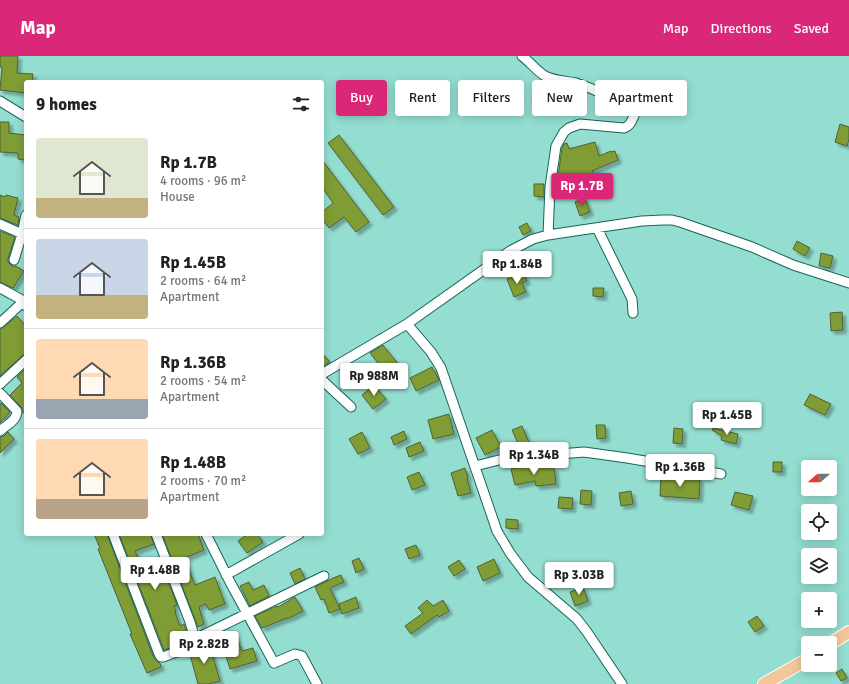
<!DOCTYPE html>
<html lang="en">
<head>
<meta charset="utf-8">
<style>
  body { margin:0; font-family:Signika,sans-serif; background:#f2f2f2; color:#222; height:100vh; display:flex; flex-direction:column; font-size:15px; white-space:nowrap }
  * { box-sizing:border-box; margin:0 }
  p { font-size:13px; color:#767676 }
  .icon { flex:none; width:22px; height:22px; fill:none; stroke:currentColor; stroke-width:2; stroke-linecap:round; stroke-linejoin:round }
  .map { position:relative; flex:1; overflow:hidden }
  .sheet { position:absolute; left:24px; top:24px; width:300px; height:456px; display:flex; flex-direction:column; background:#fff; border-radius:4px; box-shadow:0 2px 10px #0003 }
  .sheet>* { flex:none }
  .guide { position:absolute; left:336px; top:24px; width:380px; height:36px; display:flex; gap:8px }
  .needle { width:26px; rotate:250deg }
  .buttons { position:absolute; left:801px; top:404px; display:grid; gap:8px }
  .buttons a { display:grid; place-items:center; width:36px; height:36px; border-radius:4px; background:#fff; box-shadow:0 2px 10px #0003; font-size:20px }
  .price { position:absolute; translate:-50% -34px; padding:0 9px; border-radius:4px; background:#fff; color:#222; font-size:13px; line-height:26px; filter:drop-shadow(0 1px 2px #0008) }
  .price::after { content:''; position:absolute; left:50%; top:24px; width:12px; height:9px; margin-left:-6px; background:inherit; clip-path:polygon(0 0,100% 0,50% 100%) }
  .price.selected { background:#db2777; color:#fff }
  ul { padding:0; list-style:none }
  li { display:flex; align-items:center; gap:12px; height:100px; padding:0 12px }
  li+li { border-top:1px solid #e0e0e0 }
  li span { display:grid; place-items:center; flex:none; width:112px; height:80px; border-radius:4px; color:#555 }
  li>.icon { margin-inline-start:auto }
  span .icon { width:48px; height:48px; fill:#fffc; stroke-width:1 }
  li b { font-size:17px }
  h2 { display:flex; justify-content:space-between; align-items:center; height:48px; padding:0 12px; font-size:17px }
  .tag { padding:0 14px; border-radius:4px; background:#fff; box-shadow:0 2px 10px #0003; font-size:14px; line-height:36px }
  .tag.selected { background:#db2777; color:#fff }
  header { display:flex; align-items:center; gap:24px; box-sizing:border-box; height:56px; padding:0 20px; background:#db2777; color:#fff }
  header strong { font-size:19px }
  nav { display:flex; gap:22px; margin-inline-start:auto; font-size:14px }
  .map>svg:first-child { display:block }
  .building { fill:#809d35; stroke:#516130; filter:url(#shadow) }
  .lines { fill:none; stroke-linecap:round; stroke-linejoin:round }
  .minor-casing { stroke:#15655c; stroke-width:11 }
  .major-casing { stroke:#fff; stroke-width:14 }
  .minor { stroke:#fff; stroke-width:9 }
  .major { stroke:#f3c699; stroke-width:12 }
</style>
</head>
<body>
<header>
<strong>Map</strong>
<nav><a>Map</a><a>Directions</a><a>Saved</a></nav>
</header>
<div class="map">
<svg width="849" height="628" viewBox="0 0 849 628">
  <defs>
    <filter id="shadow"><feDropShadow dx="3.5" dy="3.5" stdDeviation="1" flood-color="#0004"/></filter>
  </defs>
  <rect width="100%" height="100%" fill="#94ddd1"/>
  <path class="building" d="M0 0H18L17 17 33 18 32 26H26V37L0 34 2 11H0Z
    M0 66H9V77L26 79V92L24 104 18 103V97L0 96Z
    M840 68 849 71V83L847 90 835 86Z
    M339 79 394 151 383 159 328 87Z
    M595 86 599 100 611 95V96L615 95 618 104 592 115 594 119 578 124 576 120 557 128 562 92 564 88 567 87 569 93Z
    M322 104 369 166 356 176 344 161 329 172 322 163V156L333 147 322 131Z
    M534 128H544V141L534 140Z
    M0 139 5 141 6 139 18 142 14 159 19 161 18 169 0 162Z
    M585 142 590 156 580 160 575 146Z
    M527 167 531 175 523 179 519 171Z
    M0 175 15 181 8 202V206L12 210H16L24 215 13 232 0 226Z
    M797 185 810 192 805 200 793 193Z
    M821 197 833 200 830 212 819 210Z
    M523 217 527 225 522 227 526 236 514 241 507 223Z
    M593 232H604L603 241 593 240Z
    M842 256 843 274 831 275 830 257Z
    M17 260 26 270V298L22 300 0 320V273L4 271Z
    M383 289 398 308 386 317 370 297Z
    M322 297 330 306 322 311Z
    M432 311 439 324 416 335 410 322Z
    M26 312V360L23 356 21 351 10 339 22 327 17 321Z
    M374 329 386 343 373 353 362 339Z
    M810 338 831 348 825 359 804 349Z
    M1 347 10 356 0 367V349Z
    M449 358 454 378 433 383 428 364Z
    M596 369H605L606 382 597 383Z
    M522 370 530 389 520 392 512 374Z
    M674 372 683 373 682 388 673 387Z
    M713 372 738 378 736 388 721 384 722 380 712 374Z
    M492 374 501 391 485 399 476 382Z
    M404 375 407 383 394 389 391 381Z
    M8 376 14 383 0 397V381L4 380Z
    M362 376 370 392 358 398 349 383Z
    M420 386 424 395 409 401 406 392Z
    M773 406H782V416H773Z
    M529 409 530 412 543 410V412L554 411 556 428 536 430 535 425 515 429 511 413Z
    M465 412 468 421 467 422 471 437 458 440 451 417Z
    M419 416 425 429 412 434 407 421Z
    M661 420 700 423 699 443 660 440Z
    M581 434 592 435 591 449 580 448Z
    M631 435 633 448 621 450 619 437Z
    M735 436 753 440 749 454 731 449Z
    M559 441 573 442 572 453 558 452Z
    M506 463 518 464V473L506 472Z
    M94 478H107L153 600 156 605 160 607 161 611 147 617 130 578H132L98 493 100 492Z
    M119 478H150L154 488 135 495 141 509 159 502 177 549 174 550 176 556H175L180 570 184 568 188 581 176 590 164 594Z
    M162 478H198L204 494 184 502 195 529 215 521 225 548 209 554 206 548 199 551 204 568 198 571Z
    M248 478H257L263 486 247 497 238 485Z
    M416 489 420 499 409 503 405 493Z
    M359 502 364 513 356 517 352 505Z
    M494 503 500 517 483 525 477 511Z
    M459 504 465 513 454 520 448 511Z
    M300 512 305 523 295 528 290 517Z
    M341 519 344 526 330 532 340 553 329 557 324 543 321 544 315 531 333 522Z
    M249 526 253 534 264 529 269 540 250 550 240 530Z
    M583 531 588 545 575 550 570 536Z
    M295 541 303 555 287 563V562L262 572 255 560 277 550 278 551Z
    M356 541 359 552 342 558 339 548Z
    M427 544 433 550 443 544 449 555 439 561 437 559 411 578 405 570 423 557 418 552Z
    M757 560 764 570 755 576 748 566Z
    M235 578 242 595 253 592 257 605 230 613 226 600H228L221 584Z
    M209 587 220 625 208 628H198L189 595 195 591Z
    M842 613 847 622 841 625 836 617Z"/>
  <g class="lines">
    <g class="minor-casing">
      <path id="minor" d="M522 0C530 6 537 15 545 20 555 25 566 25 576 27 587 30 630 49 634 60 631 66 630 70 624 72L580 68 569 72 564 76 556 90 550 131 548 179
        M0 45 26 61
        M0 168 22 178
        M597 172 632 243 633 257
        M14 204 22 178 26 159
        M0 232 24 245 26 250
        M0 267 24 245H26
        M322 318 407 268
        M322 324 351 351
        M0 328 26 304
        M0 337 17 355C17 365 6 369 0 375
        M475 410 503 403 535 400 584 396 627 402 721 418
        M113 478 159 598 161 601H163L179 595 195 583 190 566 156 478
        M206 478 230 526 274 607 295 598 299 599 302 600 317 628
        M226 519 299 478
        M195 583 324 520
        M622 628 587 576 577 563 528 521 510 497 497 475 441 312 431 296 407 268 510 195 533 183 548 179 642 165 663 164H672L680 166 752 191 793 209 849 227"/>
    </g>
    <g class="major-casing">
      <path id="major" d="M830 588 849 576
        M764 628 808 603"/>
    </g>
    <use href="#minor" class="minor"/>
    <use href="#major" class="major"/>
  </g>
</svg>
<div class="buttons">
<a><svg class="needle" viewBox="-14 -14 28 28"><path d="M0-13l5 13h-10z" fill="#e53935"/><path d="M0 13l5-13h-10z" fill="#767676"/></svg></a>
<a><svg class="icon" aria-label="locate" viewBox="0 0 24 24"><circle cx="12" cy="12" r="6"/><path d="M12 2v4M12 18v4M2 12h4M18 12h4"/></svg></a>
<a><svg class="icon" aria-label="layers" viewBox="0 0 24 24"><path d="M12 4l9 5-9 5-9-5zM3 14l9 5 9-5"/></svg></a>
<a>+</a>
<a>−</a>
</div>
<b class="price selected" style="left:582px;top:151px">Rp 1.7B</b>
<b class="price" style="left:517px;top:229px">Rp 1.84B</b>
<b class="price" style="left:374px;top:341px">Rp 988M</b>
<b class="price" style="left:727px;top:380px">Rp 1.45B</b>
<b class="price" style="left:534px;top:420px">Rp 1.34B</b>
<b class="price" style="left:680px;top:432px">Rp 1.36B</b>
<b class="price" style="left:155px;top:535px">Rp 1.48B</b>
<b class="price" style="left:579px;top:540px">Rp 3.03B</b>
<b class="price" style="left:204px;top:609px">Rp 2.82B</b>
<div class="guide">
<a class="tag selected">Buy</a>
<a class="tag">Rent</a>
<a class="tag">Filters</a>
<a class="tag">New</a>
<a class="tag">Apartment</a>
</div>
<section class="sheet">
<h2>9 homes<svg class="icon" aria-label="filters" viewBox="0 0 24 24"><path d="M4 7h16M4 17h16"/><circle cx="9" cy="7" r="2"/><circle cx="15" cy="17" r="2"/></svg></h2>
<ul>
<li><span style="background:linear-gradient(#dfe7d0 75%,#c2b280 0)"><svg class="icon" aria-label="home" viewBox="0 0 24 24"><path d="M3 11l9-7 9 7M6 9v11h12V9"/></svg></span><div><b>Rp 1.7B</b><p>4 rooms · 96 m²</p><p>House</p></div></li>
<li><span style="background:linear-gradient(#c9d6e8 70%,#c2b280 0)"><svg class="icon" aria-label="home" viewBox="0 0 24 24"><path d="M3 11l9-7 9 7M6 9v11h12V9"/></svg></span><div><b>Rp 1.45B</b><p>2 rooms · 64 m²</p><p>Apartment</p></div></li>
<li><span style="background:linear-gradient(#ffd9b3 75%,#9aa5b1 0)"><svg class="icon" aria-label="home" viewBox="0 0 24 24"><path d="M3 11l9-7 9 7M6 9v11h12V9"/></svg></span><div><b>Rp 1.36B</b><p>2 rooms · 54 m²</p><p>Apartment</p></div></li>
<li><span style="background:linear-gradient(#ffd9b3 75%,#b9a48a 0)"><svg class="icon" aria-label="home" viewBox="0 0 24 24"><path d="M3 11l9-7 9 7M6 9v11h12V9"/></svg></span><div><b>Rp 1.48B</b><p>2 rooms · 70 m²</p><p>Apartment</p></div></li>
</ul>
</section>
</div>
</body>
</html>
